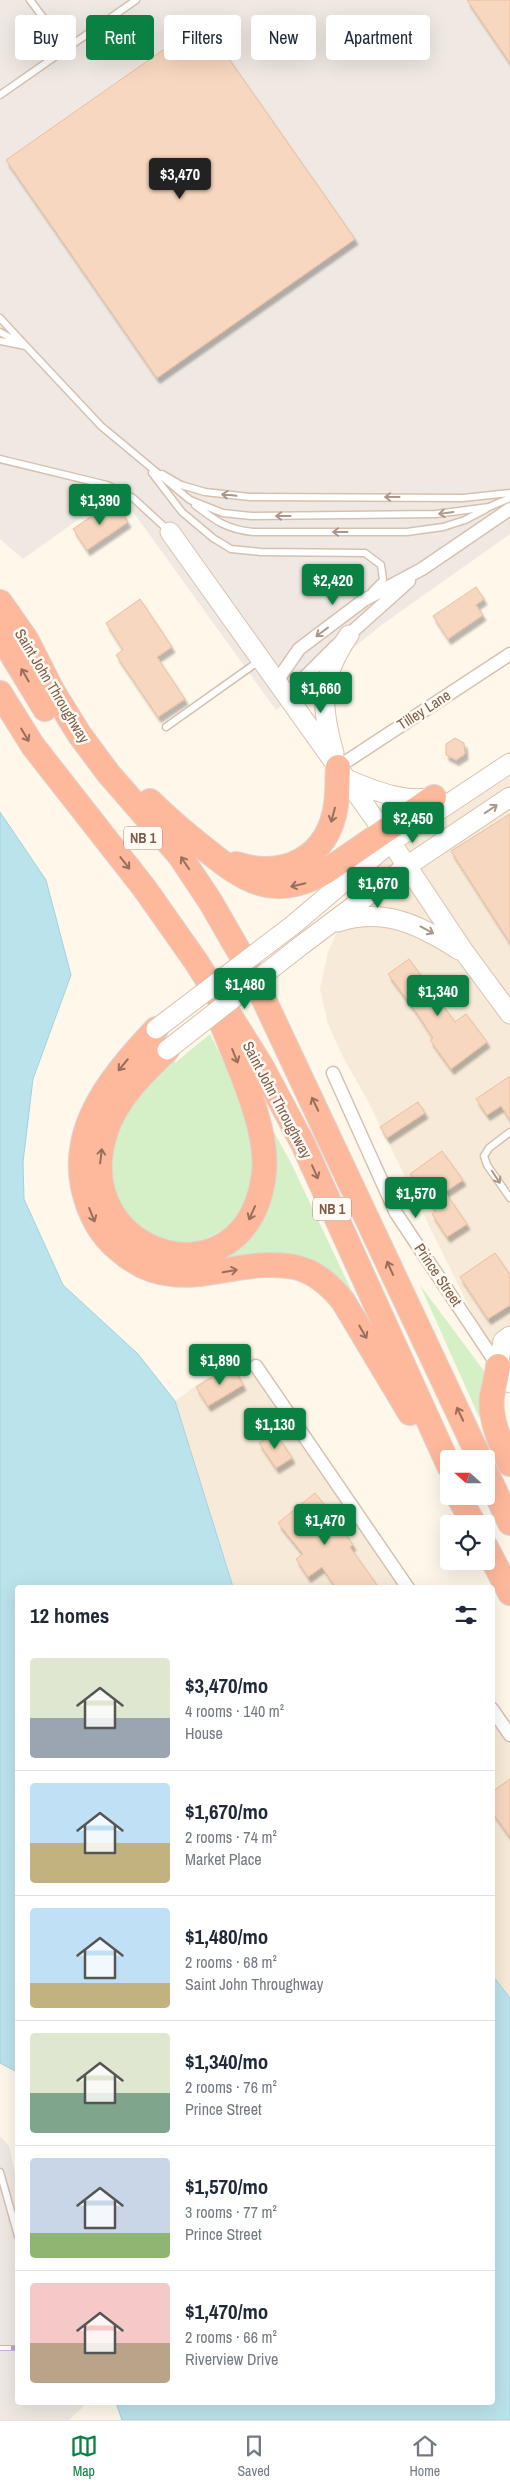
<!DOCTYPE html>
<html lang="en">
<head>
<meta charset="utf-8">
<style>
  body { margin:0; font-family:"Archivo Narrow",sans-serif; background:#f6f6f7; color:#1f2937; height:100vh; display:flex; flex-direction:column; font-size:19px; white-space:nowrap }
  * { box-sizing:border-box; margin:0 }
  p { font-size:16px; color:#747a83 }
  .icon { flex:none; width:28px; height:28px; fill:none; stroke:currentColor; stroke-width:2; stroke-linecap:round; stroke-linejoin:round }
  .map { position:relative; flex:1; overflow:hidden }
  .details { position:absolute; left:15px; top:1585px; width:480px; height:820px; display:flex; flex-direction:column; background:#fff; border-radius:5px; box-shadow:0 5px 20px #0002 }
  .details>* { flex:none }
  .hud { position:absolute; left:15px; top:15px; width:480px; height:45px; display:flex; gap:10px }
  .needle { width:32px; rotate:291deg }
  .fabs { position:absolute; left:440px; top:1450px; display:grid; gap:10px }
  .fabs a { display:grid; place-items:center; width:55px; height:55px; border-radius:5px; background:#fff; box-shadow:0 5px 20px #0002; font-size:25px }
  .price { position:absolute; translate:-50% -42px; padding:0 11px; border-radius:5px; background:#0b8043; color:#fff; font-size:16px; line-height:32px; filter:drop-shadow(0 1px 2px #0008) }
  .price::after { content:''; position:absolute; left:50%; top:30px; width:15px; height:11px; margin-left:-8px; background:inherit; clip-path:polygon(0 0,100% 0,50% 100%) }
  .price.selected { background:#222; color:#fff }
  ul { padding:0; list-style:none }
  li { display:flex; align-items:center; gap:15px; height:125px; padding:0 15px }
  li+li { border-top:1px solid #e0e1e3 }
  li span { display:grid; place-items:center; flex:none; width:140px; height:100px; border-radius:5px; color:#555 }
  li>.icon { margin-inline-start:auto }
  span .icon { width:60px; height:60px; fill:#fffc; stroke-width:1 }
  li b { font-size:21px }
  h2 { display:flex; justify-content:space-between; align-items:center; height:60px; padding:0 15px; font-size:21px }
  .tag { padding:0 18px; border-radius:5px; background:#fff; box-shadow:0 5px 20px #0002; font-size:18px; line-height:45px }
  .tag.selected { background:#0b8043; color:#fff }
  .menu { display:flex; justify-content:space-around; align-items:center; height:70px; border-top:1px solid #e0e1e3; background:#fff; font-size:14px; color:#747a83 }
  .menu a { display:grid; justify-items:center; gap:2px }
  .menu .selected { color:#0b8043 }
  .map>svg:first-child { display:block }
  .residential { fill:#f7ead8 }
  .industrial { fill:#f0e9e3 }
  .green { fill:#d5efc6 }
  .water { fill:#bbe3eb; stroke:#a0d3de }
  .building { fill:#f7d7bf; stroke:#ecbd9d; filter:url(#shadow) }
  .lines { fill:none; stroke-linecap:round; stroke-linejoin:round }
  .lane-casing { stroke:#d5c1b0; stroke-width:9 }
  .street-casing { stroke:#d5c1b0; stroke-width:15 }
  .secondary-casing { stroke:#d9c2ad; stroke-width:21 }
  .highway-casing { stroke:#ddd5d0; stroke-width:26 }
  .lane { stroke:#fff; stroke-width:6 }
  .street { stroke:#fff; stroke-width:12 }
  .secondary { stroke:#fff; stroke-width:19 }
  .highway { stroke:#feb89c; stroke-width:24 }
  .rail-casing { stroke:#bba5cc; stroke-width:5.5 }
  .rail { stroke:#fffaf3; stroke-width:4; stroke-dasharray:11; stroke-linecap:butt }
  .secondary-bridge-casing { stroke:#d9c2ad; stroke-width:21; stroke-linecap:butt }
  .secondary-bridge { stroke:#fff; stroke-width:19 }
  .oneway { stroke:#ab9689 }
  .oneway2 { stroke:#986f5a }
  .labels { text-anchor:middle; stroke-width:5; stroke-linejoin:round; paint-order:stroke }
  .shield { fill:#fffaf3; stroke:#a58c7c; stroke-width:1 }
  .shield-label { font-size:14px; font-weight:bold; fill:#7e5d49 }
  .street-label { font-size:15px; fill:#7e5d49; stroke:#fffaf3 }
</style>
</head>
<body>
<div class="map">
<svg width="510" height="2420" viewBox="0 0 510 2420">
  <defs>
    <filter id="shadow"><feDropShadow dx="3" dy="5.5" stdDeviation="1" flood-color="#0004"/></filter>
  </defs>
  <rect width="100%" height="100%" fill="#fef7ea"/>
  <path class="residential" d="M510 763V1383L498 1366 368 1101 343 1057 328 1024 320 989 328 952 338 929 355 898 391 842Z
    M247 1348 328 1463 411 1587H233L175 1401Z
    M492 1709 510 1735V1998L493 1976Z"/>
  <path class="industrial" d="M0 0H510V534L383 624 276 710 118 491 23 559 0 539Z
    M0 2136 9 2146 17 2182 18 2402 87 2403 69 2420H0Z"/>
  <path class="green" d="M210 1034C231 1077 254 1117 255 1166 255 1182 247 1203 237 1215 212 1249 164 1251 135 1222 130 1217 124 1213 122 1208 108 1182 108 1150 121 1124 133 1098 153 1079 172 1058L175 1063Z
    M274 1132 291 1163 356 1300C316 1244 287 1257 226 1259L223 1251Z
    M420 1285 487 1375 484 1412 479 1417Z"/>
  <path class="water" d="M0 812 46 880 71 975 33 1079 23 1162 24 1199 63 1285 138 1354 175 1401 233 1587 18 1588 17 2072 0 2063Z
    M493 1976 510 1998V2420H122L116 2403 492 2402Z"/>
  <path class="building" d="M467 0H510V63Z
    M203 22 355 239 157 378 6 160Z
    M114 501 128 522 87 550 73 529Z
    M476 587 484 599 476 605 483 615 448 639 433 616Z
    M140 599 172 647 157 657 185 699 158 717 116 655 123 650 106 623Z
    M455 738 464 743 465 754 456 760 446 755V744Z
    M510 814V943L451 851Z
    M409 959 455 1022 466 1014 487 1042 451 1069 430 1040 433 1038 416 1012 388 974Z
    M510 1076V1120L501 1106 487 1115 476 1099Z
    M418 1102 425 1113 387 1138 380 1127Z
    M442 1151 463 1180 445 1192 467 1224 447 1237 432 1214 436 1211 410 1174Z
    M495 1253 510 1275V1305L488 1319 460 1277Z
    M232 1365 243 1385 208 1406 196 1387Z
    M275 1432 292 1458 276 1468 259 1443Z
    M315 1493 330 1511 353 1545 350 1547 379 1588H336L322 1567 308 1577 296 1559 303 1554 278 1523Z
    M510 1779V1837L492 1812V1792Z"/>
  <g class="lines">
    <g class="lane-casing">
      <path id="lane" d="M30 0 66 48
        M0 95 136 0
        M0 318 25 345
        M0 332 18 342
        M0 341 26 346 101 426 190 500 223 513 251 516 436 514 489 507 510 498
        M0 459 107 485 133 498 169 531
        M152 473 182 512 213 538 231 549 261 552 365 553 381 565 383 580 372 591
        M162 474 181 485 205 492 250 497 463 498 510 493
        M195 505C216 521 226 529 253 532H407L443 527 465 520 486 509
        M166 727 259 661
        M510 1132 489 1148 484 1156 487 1165 510 1198
        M0 2172 18 2236"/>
    </g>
    <g class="street-casing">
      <path id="street" d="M277 681 299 649 364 600 422 569 510 509
        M287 695 334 648 409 581
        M338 767 510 654
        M333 1073 396 1213 498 1366
        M256 1366 408 1588
        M492 1709 510 1735"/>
    </g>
    <g class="secondary-casing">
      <path id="secondary" d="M170 532 384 832
        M334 753C320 703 319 679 349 635
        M346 779C373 790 407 805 436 796
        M391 842 465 953 510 1014
        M338 922C384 907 420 925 459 950
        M293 925 391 842 510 763
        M303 944 407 866 510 797
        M510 1336 503 1341 498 1366 510 1383"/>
    </g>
    <g class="highway-casing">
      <path id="highway" d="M0 602 26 639 52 690 79 734 108 773 180 856 210 901 251 972 480 1459
        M0 635 45 709
        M0 693 33 746 145 889 197 963 262 1067 303 1144 449 1466
        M150 801C167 818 186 834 205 849 246 882 274 901 325 872L434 797
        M236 864C285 879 328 858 336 805 338 792 337 779 338 767
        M156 1029C116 1071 70 1124 83 1187 89 1213 99 1234 120 1251 178 1301 232 1255 294 1267 315 1271 330 1285 343 1301L410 1413
        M167 1050C142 1074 115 1100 105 1134 67 1258 248 1311 264 1173 269 1129 238 1065 222 1024
        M498 1366C497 1376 494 1386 492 1396 489 1419 501 1444 510 1464
        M486 1472 510 1523
        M458 1496 474 1524
        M486 1547 510 1593"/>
    </g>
    <use href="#lane" class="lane"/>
    <use href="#street" class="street"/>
    <use href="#secondary" class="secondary"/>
    <use href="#highway" class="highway"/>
    <g class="rail-casing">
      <path id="rail" d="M0 2348H18"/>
    </g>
    <use href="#rail" class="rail"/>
    <g class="secondary-bridge-casing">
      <path id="secondary-bridge" d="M156 1029 293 925
        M167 1050 303 944"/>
    </g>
    <use href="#secondary-bridge" class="secondary-bridge"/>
  </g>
  <defs><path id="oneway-shaft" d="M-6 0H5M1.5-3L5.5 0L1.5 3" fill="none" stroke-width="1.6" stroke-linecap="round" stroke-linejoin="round" transform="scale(1.25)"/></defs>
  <g class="oneway">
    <use href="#oneway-shaft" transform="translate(229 495) rotate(-174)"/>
    <use href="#oneway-shaft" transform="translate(392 497) rotate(-180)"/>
    <use href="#oneway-shaft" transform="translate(446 513) rotate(172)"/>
    <use href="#oneway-shaft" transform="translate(283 516) rotate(180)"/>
    <use href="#oneway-shaft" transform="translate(340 532) rotate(-180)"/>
    <use href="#oneway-shaft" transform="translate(322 632) rotate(143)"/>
    <use href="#oneway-shaft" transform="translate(491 809) rotate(-34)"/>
    <use href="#oneway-shaft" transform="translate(427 930) rotate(28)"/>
    <use href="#oneway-shaft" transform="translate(496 1177) rotate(56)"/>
  </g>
  <g class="oneway2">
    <use href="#oneway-shaft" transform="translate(25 675) rotate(-120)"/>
    <use href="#oneway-shaft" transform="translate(25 735) rotate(59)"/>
    <use href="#oneway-shaft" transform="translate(333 815) rotate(105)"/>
    <use href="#oneway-shaft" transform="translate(125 863) rotate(52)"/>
    <use href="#oneway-shaft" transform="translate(185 863) rotate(-124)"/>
    <use href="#oneway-shaft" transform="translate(298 885) rotate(167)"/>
    <use href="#oneway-shaft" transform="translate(235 1056) rotate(68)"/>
    <use href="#oneway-shaft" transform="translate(123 1065) rotate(130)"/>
    <use href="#oneway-shaft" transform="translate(315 1104) rotate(-116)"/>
    <use href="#oneway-shaft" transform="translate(101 1156) rotate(-83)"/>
    <use href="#oneway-shaft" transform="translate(315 1172) rotate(66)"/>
    <use href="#oneway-shaft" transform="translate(252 1213) rotate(114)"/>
    <use href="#oneway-shaft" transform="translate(92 1215) rotate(68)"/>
    <use href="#oneway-shaft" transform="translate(390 1268) rotate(-114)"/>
    <use href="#oneway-shaft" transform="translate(230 1271) rotate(-10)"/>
    <use href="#oneway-shaft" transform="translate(363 1332) rotate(60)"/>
    <use href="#oneway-shaft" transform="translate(460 1414) rotate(-115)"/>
  </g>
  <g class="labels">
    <g class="shield">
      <rect x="124" y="826.5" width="38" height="23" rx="4"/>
      <rect x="313" y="1197.5" width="38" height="23" rx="4"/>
    </g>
    <g class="shield-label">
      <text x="143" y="843">NB 1</text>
      <text x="332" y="1214">NB 1</text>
    </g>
    <g class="street-label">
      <text transform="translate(52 686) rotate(59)" y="5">Saint John Throughway</text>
      <text transform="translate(424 710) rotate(-33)" y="5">Tilley Lane</text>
      <text transform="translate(277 1100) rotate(62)" y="5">Saint John Throughway</text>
      <text transform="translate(438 1275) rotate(56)" y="5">Prince Street</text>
    </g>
  </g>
</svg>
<div class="fabs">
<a><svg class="needle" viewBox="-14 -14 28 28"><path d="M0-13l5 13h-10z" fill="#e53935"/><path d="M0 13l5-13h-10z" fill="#747a83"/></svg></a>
<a><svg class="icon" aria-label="locate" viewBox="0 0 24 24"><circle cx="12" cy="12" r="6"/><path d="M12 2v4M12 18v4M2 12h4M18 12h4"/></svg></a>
</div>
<b class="price selected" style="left:180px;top:200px">$3,470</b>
<b class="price" style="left:100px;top:526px">$1,390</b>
<b class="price" style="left:333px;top:606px">$2,420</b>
<b class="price" style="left:321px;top:714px">$1,660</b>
<b class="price" style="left:413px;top:844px">$2,450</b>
<b class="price" style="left:378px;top:909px">$1,670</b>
<b class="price" style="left:245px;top:1010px">$1,480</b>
<b class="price" style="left:438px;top:1017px">$1,340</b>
<b class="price" style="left:416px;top:1219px">$1,570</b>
<b class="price" style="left:220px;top:1386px">$1,890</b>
<b class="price" style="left:275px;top:1450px">$1,130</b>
<b class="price" style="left:325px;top:1546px">$1,470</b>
<div class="hud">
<a class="tag">Buy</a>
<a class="tag selected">Rent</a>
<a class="tag">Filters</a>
<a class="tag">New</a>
<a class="tag">Apartment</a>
</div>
<section class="details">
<h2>12 homes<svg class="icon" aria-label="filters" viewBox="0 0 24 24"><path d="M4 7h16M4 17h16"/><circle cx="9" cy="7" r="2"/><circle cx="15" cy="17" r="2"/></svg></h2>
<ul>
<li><span style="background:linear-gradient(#dfe7d0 60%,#9aa5b1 0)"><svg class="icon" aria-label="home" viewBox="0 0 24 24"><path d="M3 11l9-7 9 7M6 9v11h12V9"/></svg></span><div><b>$3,470/mo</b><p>4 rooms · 140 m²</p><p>House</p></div></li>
<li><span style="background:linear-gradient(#bfe0f5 60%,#c2b280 0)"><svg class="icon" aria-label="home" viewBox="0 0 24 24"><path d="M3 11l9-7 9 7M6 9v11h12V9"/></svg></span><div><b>$1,670/mo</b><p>2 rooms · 74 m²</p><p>Market Place</p></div></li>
<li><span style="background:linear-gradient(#bfe0f5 75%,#c2b280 0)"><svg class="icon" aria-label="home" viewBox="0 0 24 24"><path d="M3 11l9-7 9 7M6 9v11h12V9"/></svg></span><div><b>$1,480/mo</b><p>2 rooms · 68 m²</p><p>Saint John Throughway</p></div></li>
<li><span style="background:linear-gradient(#dfe7d0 60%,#7fa58c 0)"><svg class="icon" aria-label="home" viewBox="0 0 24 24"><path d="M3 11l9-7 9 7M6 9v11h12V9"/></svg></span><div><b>$1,340/mo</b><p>2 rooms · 76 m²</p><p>Prince Street</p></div></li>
<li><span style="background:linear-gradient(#c9d6e8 75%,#8fb573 0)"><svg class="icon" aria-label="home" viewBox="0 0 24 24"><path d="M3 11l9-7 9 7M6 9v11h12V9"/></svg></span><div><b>$1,570/mo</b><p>3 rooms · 77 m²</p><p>Prince Street</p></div></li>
<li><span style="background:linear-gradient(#f6c9c9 60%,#b9a48a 0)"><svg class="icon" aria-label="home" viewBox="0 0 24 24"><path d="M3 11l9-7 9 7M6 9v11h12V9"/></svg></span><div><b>$1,470/mo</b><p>2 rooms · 66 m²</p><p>Riverview Drive</p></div></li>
</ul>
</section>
</div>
<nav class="menu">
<a class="selected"><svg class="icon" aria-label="map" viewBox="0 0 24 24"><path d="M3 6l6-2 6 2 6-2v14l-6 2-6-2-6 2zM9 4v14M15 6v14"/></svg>Map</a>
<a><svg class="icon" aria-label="saved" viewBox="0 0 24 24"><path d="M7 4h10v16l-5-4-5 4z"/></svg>Saved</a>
<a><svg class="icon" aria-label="home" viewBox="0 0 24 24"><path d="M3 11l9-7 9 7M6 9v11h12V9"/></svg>Home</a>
</nav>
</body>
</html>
